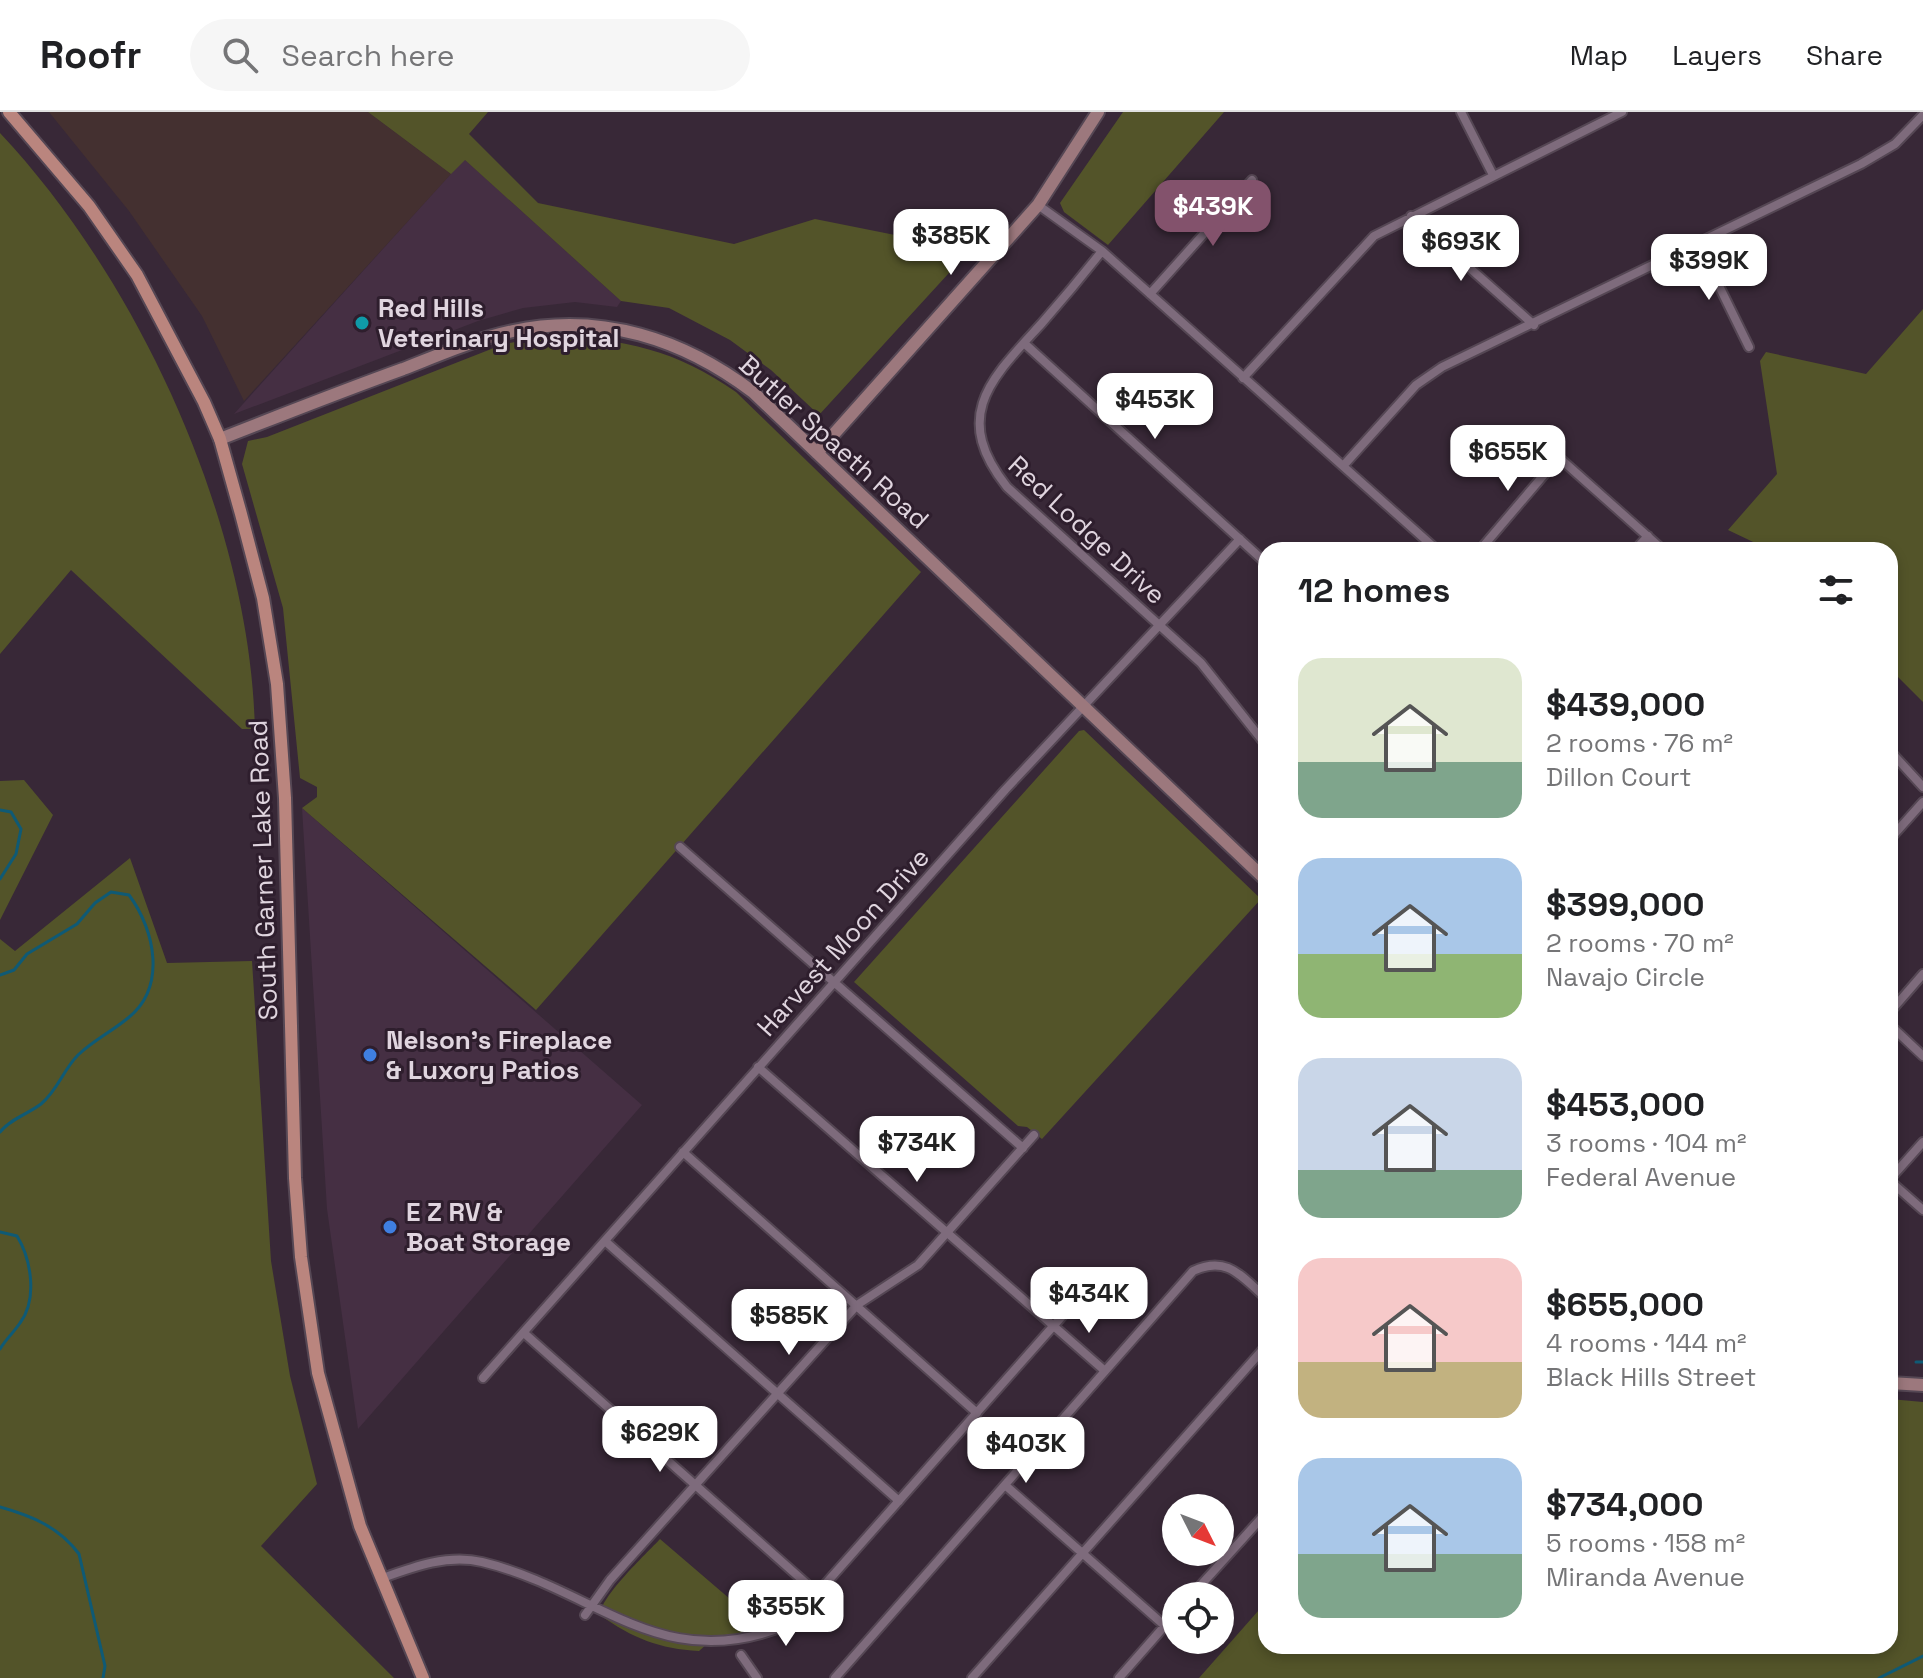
<!DOCTYPE html>
<html lang="en">
<head>
<meta charset="utf-8">
<style>
  body { margin:0; font-family:"Space Grotesk",sans-serif; background:#f6f6f6; color:#202124; height:100vh; display:flex; flex-direction:column; font-size:30px; white-space:nowrap }
  * { box-sizing:border-box; margin:0 }
  p { font-size:26px; color:#757577 }
  .icon { flex:none; width:44px; height:44px; fill:none; stroke:currentColor; stroke-width:2; stroke-linecap:round; stroke-linejoin:round }
  .map { position:relative; flex:1; overflow:hidden }
  .panel { position:absolute; left:1258px; top:430px; width:640px; height:1112px; display:flex; flex-direction:column; background:#fff; border-radius:24px; box-shadow:0 4px 12px #0003 }
  .panel>* { flex:none }
  .needle { width:52px; rotate:132deg }
  .controls { position:absolute; left:1162px; top:1382px; display:grid; gap:16px }
  .controls a { display:grid; place-items:center; width:72px; height:72px; border-radius:50%; background:#fff; box-shadow:0 4px 12px #0003; font-size:40px }
  .price { position:absolute; translate:-50% -68px; padding:0 18px; border-radius:16px; background:#fff; color:#222; font-size:26px; line-height:52px; filter:drop-shadow(0 2px 4px #0008) }
  .price::after { content:''; position:absolute; left:50%; top:48px; width:24px; height:18px; margin-left:-12px; background:inherit; clip-path:polygon(0 0,100% 0,50% 100%) }
  .price.on { background:#83526c; color:#fff }
  ul { padding:0; list-style:none }
  li { display:flex; align-items:center; gap:24px; height:200px; padding:0 40px }
  li span { display:grid; place-items:center; flex:none; width:224px; height:160px; border-radius:24px; color:#555 }
  li>.icon { margin-inline-start:auto }
  span .icon { width:96px; height:96px; fill:#fffc; stroke-width:1 }
  li b { font-size:34px }
  h2 { display:flex; justify-content:space-between; align-items:center; height:96px; padding:0 40px; font-size:34px }
  header { display:flex; align-items:center; gap:48px; box-sizing:border-box; height:112px; padding:0 40px; background:#fff; border-bottom:2px solid #e0e0e0 }
  header strong { font-size:38px }
  nav { display:flex; gap:44px; margin-inline-start:auto; font-size:28px }
  .search { width:560px; height:72px; background:#f6f6f6; display:flex; align-items:center; gap:20px; box-sizing:border-box; padding:0 28px; border-radius:44px; color:#757577; font-size:30px }
  .map>svg:first-child { display:block }
  .built { fill:#452f43 }
  .industrial { fill:#443030 }
  .green { fill:#535429 }
  .lines { fill:none; stroke-linecap:round; stroke-linejoin:round }
  .stream { stroke:#0f5a75; stroke-width:3 }
  .street-casing { stroke:#554754; stroke-width:12 }
  .secondary-casing { stroke:#554754; stroke-width:16 }
  .primary-casing { stroke:#554754; stroke-width:16 }
  .street { stroke:#7e6b7c; stroke-width:8 }
  .secondary { stroke:#9c787d; stroke-width:12 }
  .primary { stroke:#ba857e; stroke-width:12 }
  .culture-dot { fill:#0f9aa8; stroke:#2e1e2d; stroke-width:3 }
  .shop-dot { fill:#3f7fe0; stroke:#2e1e2d; stroke-width:3 }
  .labels { text-anchor:middle; stroke-width:6; stroke-linejoin:round; paint-order:stroke }
  .poi-label { font-size:26px; font-weight:bold; fill:#e0d5df; stroke:#2e1e2d; text-anchor:start }
  .street-label { font-size:26px; fill:#e0d5df; stroke:#2e1e2d }
</style>
</head>
<body>
<header>
<strong>Roofr</strong>
<div class="search"><svg class="icon" aria-label="search" viewBox="0 0 24 24"><circle cx="10" cy="10" r="6"/><path d="M15 15l6 6"/></svg>Search here</div>
<nav><a>Map</a><a>Layers</a><a>Share</a></nav>
</header>
<div class="map">
<svg width="1923" height="1566" viewBox="0 0 1923 1566">
  <rect width="100%" height="100%" fill="#382837"/>
  <path class="built" d="M464 47 621 189 617 195 575 190 523 196 478 209 234 302Z
    M302 696 642 993 358 1317 327 1097Z"/>
  <path class="industrial" d="M49 0H368L451 62 244 289 202 204 129 99Z"/>
  <path class="green" d="M368 0H488L469 22 538 91 734 132 815 107 970 138 819 303 771 258 730 228 669 196 621 189 465 48 451 62Z
    M1123 0H1224L1108 133 1064 100 1060 91Z
    M0 21C140 170 250 411 255 617H242L71 458 0 542Z
    M1923 197V590L1890 557V438H1770L1728 418 1777 362 1760 249 1766 240 1866 262Z
    M552 224C625 227 676 238 736 280L921 460 536 898 302 696 317 685V675L300 666 283 496 242 352 248 329 267 325 504 232Z
    M1084 618 1261 787 1042 1027 1027 1015 1018 1014 854 870 1079 619Z
    M24 668 53 703 0 808V669Z
    M130 746 167 851 252 849 271 1149 290 1264 317 1372 261 1434 394 1566H0V827L15 839Z
    M1890 1287 1923 1290V1566H1199L1266 1490V1534H1890Z
    M660 1427 758 1511 759 1516 707 1532 699 1539C660 1537 632 1526 600 1503 600 1485 646 1442 660 1427Z"/>
  <g class="lines">
    <path class="stream" d="M0 698 11 700 21 717 16 742 0 767
      M0 863 14 858 27 842 77 812 95 791 111 780 129 783C155 818 167 875 128 906 111 920 94 928 78 943 63 958 58 978 41 992 28 1002 10 1007 0 1020
      M0 1120 17 1124C31 1147 38 1187 20 1211 14 1220 6 1227 0 1237
      M1916 1250H1923
      M0 1395C32 1404 59 1415 79 1442L105 1554 103 1566
      M1879 1566 1923 1544"/>
    <g class="street-casing">
      <path id="street" d="M1461 0 1493 63
        M1038 93 1102 139 1437 438
        M1411 104 1534 213
        M1698 131 1749 235
        M1102 139C1083 163 1063 187 1042 211 992 266 950 303 1007 375L1201 551 1266 633
        M1150 182 1252 68
        M1024 231 1266 451
        M1243 266 1374 124 1622 0
        M1513 320 1537 326 1663 438
        M1344 353 1416 273 1442 255 1861 52 1895 32 1923 3
        M1480 438 1559 345
        M1635 438 1648 424
        M1890 639 1923 675
        M1890 727 1923 690
        M680 735 1023 1036
        M1890 900 1923 862
        M1890 913 1923 944
        M758 955 1105 1259
        M683 1040 977 1301
        M1890 1067 1923 1030
        M1890 1069 1923 1098
        M605 1129 899 1389
        M524 1221 817 1481
        M483 1266 1005 678 1240 427
        M1005 1373 1165 1514
        M380 1467C413 1455 447 1442 482 1450 598 1478 662 1566 790 1512L1064 1202
        M1191 1484 1266 1401
        M585 1503 610 1468 857 1193 918 1153 1034 1023
        M741 1543 757 1566
        M835 1566 1193 1159C1227 1143 1241 1164 1266 1186
        M972 1566 1266 1234
        M1119 1566 1176 1501"/>
    </g>
    <g class="secondary-casing">
      <path id="secondary" d="M220 327C281 303 342 279 403 257 439 243 475 227 513 219 601 200 683 227 753 280L1266 768
        M817 341 1038 93 1098 0
        M1890 1271 1923 1273"/>
    </g>
    <g class="primary-casing">
      <path id="primary" d="M9 0 89 94 137 163 204 290 220 327 241 402 263 486 277 572 285 686 295 1066 301 1145 318 1261 360 1414 423 1566"/>
    </g>
    <use href="#street" class="street"/>
    <use href="#secondary" class="secondary"/>
    <use href="#primary" class="primary"/>
  </g>
  <circle class="culture-dot" cx="362" cy="211" r="8"/>
  <g class="shop-dot">
    <circle cx="370" cy="943" r="8"/>
    <circle cx="390" cy="1115" r="8"/>
  </g>
  <g class="labels">
    <g class="poi-label">
      <text x="378" y="205">Red Hills<tspan x="378" dy="30">Veterinary Hospital</tspan></text>
      <text x="386" y="937">Nelson's Fireplace<tspan x="386" dy="30">&amp; Luxory Patios</tspan></text>
      <text x="406" y="1109">E Z RV &amp;<tspan x="406" dy="30">Boat Storage</tspan></text>
    </g>
    <g class="street-label">
      <text transform="translate(834 330) rotate(42)" y="9">Butler Spaeth Road</text>
      <text transform="translate(1087 418) rotate(43)" y="9">Red Lodge Drive</text>
      <text transform="translate(263 758) rotate(-92)" y="9">South Garner Lake Road</text>
      <text transform="translate(843 830) rotate(-48)" y="9">Harvest Moon Drive</text>
    </g>
  </g>
</svg>
<div class="controls">
<a><svg class="needle" viewBox="-14 -14 28 28"><path d="M0-13l5 13h-10z" fill="#e53935"/><path d="M0 13l5-13h-10z" fill="#757577"/></svg></a>
<a><svg class="icon" aria-label="locate" viewBox="0 0 24 24"><circle cx="12" cy="12" r="6"/><path d="M12 2v4M12 18v4M2 12h4M18 12h4"/></svg></a>
</div>
<b class="price on" style="left:1213px;top:136px">$439K</b>
<b class="price" style="left:951px;top:165px">$385K</b>
<b class="price" style="left:1461px;top:171px">$693K</b>
<b class="price" style="left:1709px;top:190px">$399K</b>
<b class="price" style="left:1155px;top:329px">$453K</b>
<b class="price" style="left:1508px;top:381px">$655K</b>
<b class="price" style="left:917px;top:1072px">$734K</b>
<b class="price" style="left:1089px;top:1223px">$434K</b>
<b class="price" style="left:789px;top:1245px">$585K</b>
<b class="price" style="left:660px;top:1362px">$629K</b>
<b class="price" style="left:1026px;top:1373px">$403K</b>
<b class="price" style="left:786px;top:1536px">$355K</b>
<section class="panel">
<h2>12 homes<svg class="icon" aria-label="filters" viewBox="0 0 24 24"><path d="M4 7h16M4 17h16"/><circle cx="9" cy="7" r="2"/><circle cx="15" cy="17" r="2"/></svg></h2>
<ul>
<li><span style="background:linear-gradient(#dfe7d0 65%,#7fa58c 0)"><svg class="icon" aria-label="home" viewBox="0 0 24 24"><path d="M3 11l9-7 9 7M6 9v11h12V9"/></svg></span><div><b>$439,000</b><p>2 rooms · 76 m²</p><p>Dillon Court</p></div></li>
<li><span style="background:linear-gradient(#a9c7e8 60%,#8fb573 0)"><svg class="icon" aria-label="home" viewBox="0 0 24 24"><path d="M3 11l9-7 9 7M6 9v11h12V9"/></svg></span><div><b>$399,000</b><p>2 rooms · 70 m²</p><p>Navajo Circle</p></div></li>
<li><span style="background:linear-gradient(#c9d6e8 70%,#7fa58c 0)"><svg class="icon" aria-label="home" viewBox="0 0 24 24"><path d="M3 11l9-7 9 7M6 9v11h12V9"/></svg></span><div><b>$453,000</b><p>3 rooms · 104 m²</p><p>Federal Avenue</p></div></li>
<li><span style="background:linear-gradient(#f6c9c9 65%,#c2b280 0)"><svg class="icon" aria-label="home" viewBox="0 0 24 24"><path d="M3 11l9-7 9 7M6 9v11h12V9"/></svg></span><div><b>$655,000</b><p>4 rooms · 144 m²</p><p>Black Hills Street</p></div></li>
<li><span style="background:linear-gradient(#a9c7e8 60%,#7fa58c 0)"><svg class="icon" aria-label="home" viewBox="0 0 24 24"><path d="M3 11l9-7 9 7M6 9v11h12V9"/></svg></span><div><b>$734,000</b><p>5 rooms · 158 m²</p><p>Miranda Avenue</p></div></li>
</ul>
</section>
</div>
</body>
</html>
